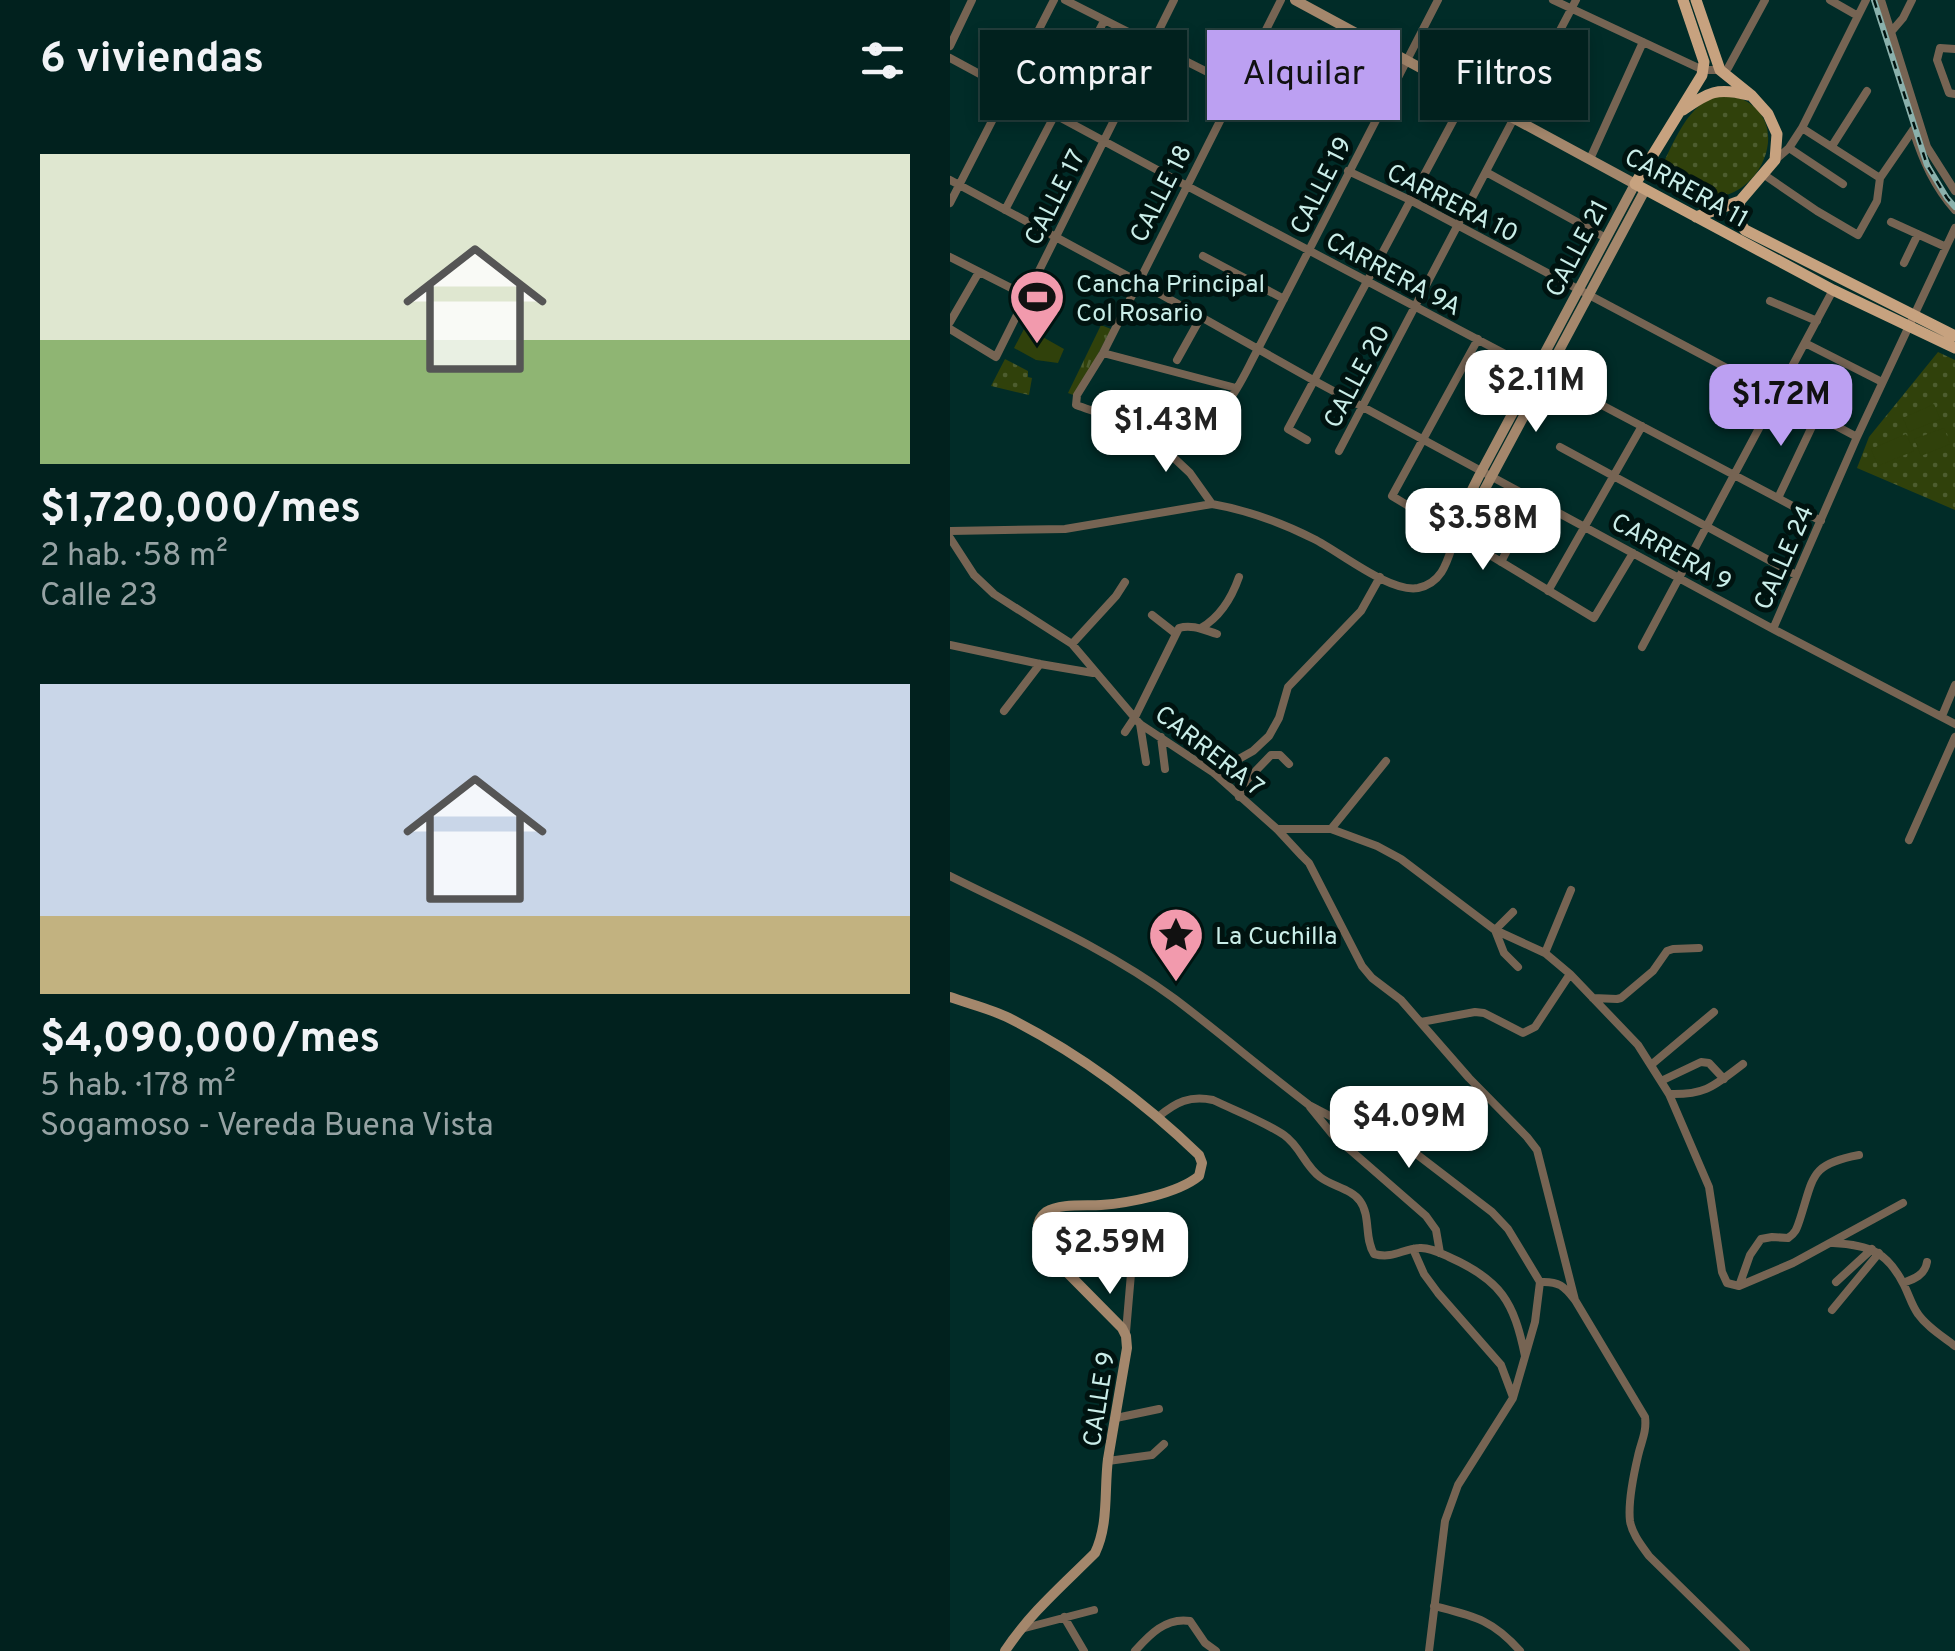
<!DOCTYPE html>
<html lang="es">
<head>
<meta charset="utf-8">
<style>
  body { margin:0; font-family:Overpass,sans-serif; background:#0b2927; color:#f1f3f6; height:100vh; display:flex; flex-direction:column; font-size:38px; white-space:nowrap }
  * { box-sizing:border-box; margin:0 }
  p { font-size:32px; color:#96a3a4 }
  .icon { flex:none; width:55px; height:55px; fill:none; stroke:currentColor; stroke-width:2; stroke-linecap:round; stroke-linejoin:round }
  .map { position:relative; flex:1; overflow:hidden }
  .panel { display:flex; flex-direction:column; background:#01211e; width:950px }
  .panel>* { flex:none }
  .top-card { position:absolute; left:30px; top:30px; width:825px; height:90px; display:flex; gap:20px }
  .price { position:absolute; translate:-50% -85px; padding:0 22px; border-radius:20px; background:#fff; color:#222; font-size:32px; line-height:65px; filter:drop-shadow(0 2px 5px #0008) }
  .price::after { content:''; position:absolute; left:50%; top:60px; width:30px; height:22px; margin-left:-15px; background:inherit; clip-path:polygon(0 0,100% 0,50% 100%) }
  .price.selected { background:#bca0f2; color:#111 }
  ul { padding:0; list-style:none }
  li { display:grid; align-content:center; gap:20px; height:530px; padding:0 40px }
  li span { display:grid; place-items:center; height:310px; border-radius:0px; color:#555 }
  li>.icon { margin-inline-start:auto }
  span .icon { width:180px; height:180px; fill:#fffc; stroke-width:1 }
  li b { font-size:42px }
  h2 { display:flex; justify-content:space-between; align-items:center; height:120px; padding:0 40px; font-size:42px }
  .chip { padding:0 35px; border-radius:0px; background:#01211e; box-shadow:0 5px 15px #0003,0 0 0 2px #233e3c; font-size:35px; line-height:90px }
  .chip.selected { background:#bca0f2; color:#111 }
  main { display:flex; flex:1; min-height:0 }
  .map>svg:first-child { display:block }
  .grass { fill:url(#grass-tufts) }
  .park { fill:url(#park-dots) }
  .pitch { fill:#30410b }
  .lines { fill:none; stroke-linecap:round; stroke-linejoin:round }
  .street { stroke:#766453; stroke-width:8 }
  .secondary { stroke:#a4876c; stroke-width:10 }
  .primary { stroke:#c7a27f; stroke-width:11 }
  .rail-casing { stroke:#8ab1ac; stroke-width:6 }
  .rail { stroke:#001310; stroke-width:2.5; stroke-dasharray:8; stroke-linecap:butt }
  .labels { text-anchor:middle; stroke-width:10; stroke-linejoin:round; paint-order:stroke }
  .street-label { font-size:25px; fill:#caeee9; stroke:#001310 }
  .poi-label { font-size:25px; fill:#caeee9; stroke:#001310; text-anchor:start }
</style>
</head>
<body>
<main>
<section class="panel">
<h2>6 viviendas<svg class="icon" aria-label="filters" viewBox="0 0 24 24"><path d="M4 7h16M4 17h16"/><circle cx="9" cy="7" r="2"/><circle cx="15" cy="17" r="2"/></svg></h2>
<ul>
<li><span style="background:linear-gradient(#dfe7d0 60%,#8fb573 0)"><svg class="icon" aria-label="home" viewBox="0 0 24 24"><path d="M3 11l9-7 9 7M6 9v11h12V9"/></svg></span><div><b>$1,720,000/mes</b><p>2 hab. · 58 m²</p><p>Calle 23</p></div></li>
<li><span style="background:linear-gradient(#c9d6e8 75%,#c2b280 0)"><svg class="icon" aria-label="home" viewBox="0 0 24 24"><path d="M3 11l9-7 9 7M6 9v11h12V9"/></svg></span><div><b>$4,090,000/mes</b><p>5 hab. · 178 m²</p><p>Sogamoso - Vereda Buena Vista</p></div></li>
</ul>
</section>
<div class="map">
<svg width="1005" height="1651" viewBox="0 0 1005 1651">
  <defs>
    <pattern id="grass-tufts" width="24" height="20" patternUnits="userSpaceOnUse" patternTransform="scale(2.5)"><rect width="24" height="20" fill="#30410b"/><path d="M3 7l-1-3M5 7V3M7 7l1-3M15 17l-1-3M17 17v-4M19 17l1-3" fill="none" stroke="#4d5d2f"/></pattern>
    <pattern id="park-dots" width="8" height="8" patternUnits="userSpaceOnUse" patternTransform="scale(2.5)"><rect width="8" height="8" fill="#30410b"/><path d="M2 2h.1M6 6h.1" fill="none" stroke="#4d5d2f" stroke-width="1.8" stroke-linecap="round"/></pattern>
  </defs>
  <rect width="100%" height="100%" fill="#012c28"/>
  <path class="grass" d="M151 325 161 329 126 396 118 393Z"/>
  <path class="park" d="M771 96C779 97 787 97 794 100 844 125 809 202 757 197 742 196 723 179 709 172 723 145 738 100 771 96Z
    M988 352 1005 360V510L907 468 919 437Z
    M55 359 78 371V377L82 378 79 395 41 386Z"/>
  <path class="pitch" d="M75 327 114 349 108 363 86 360 64 348Z
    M984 404 990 419 959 432 953 418Z
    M994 428 1000 444 971 456 964 439Z
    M956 434 964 451 928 466 921 449Z"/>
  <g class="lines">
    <path class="street" d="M115 0 287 87
      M331 0 153 353 127 395 126 405C173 421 236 450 276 404 289 389 298 367 308 349L488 0
      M603 0 753 70H775L778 68 815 0
      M880 0 908 16
      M931 0 977 147 1005 191
      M941 32 953 18 962 0
      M0 46 22 0
      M1005 49 990 48 987 60 999 93 1005 94
      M0 58 237 186 871 521
      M852 128 930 178
      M963 130C973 161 984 186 1005 210
      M882 146 917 91
      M839 148 893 184
      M640 159 693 42
      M825 160 839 148 852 128 916 0
      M398 171 460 200 907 437
      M536 172 656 238
      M813 174 867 211 908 235 927 201 930 178 963 130
      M0 180 187 281 363 380 823 629 1005 724
      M0 203 104 0
      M55 210 154 21
      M941 222 996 247
      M253 256 334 299
      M0 257 77 296
      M954 263 968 234
      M820 301 867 321
      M0 322 29 272
      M0 329 46 357 224 0
      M528 339 442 496 644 618 683 553
      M855 343 932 382
      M153 353 286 388
      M227 360 251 317
      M191 427 240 473 262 504
      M357 440 338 429 518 93
      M610 447 846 575
      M389 451 626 0
      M828 498 867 416
      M0 531 115 529 262 504C297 510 332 523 364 539 390 552 440 593 468 588 495 582 498 557 506 535
      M0 538 24 575 44 594 122 644 190 724 264 773 327 829 352 856 359 863 412 966 422 978 451 1000 519 1078 577 1137 587 1150 625 1300
      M551 562 584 499
      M598 591 692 426
      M202 615 225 633
      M251 628C270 617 282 597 289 577
      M823 629 907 437 1005 228
      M122 644 166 596 175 582
      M0 645 90 664 143 673
      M692 647 883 290
      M54 711 90 664
      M992 716 1005 685
      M190 724 196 762
      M175 732 185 717 229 628C242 624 254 630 267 634
      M211 737 215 769
      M264 773 303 751 319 736 329 718 338 687 411 611 430 577
      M289 797 296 781 321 755H330L339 764
      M327 829H381L427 846 451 859 545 930 595 953 620 974 688 1045 719 1094 759 1187 772 1272 777 1283 789 1286 843 1263 953 1203
      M381 829 436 761
      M959 840 1005 737
      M0 876C76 914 156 948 225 999 270 1033 313 1070 359 1105L380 1116 430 1128 439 1133 542 1212 558 1229 590 1282 585 1322 563 1398 508 1485 495 1521 479 1651
      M563 912 545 930 554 953 568 967
      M595 953 621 890
      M643 998 667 999 671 998 703 971 717 951 723 949 749 948
      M471 1022 525 1012 534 1013 573 1033 585 1027 620 974
      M701 1065 764 1012
      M711 1081 751 1062 759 1063 774 1079
      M719 1094C756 1095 764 1086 793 1064
      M360 1107 382 1134 476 1216 486 1230 490 1253
      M208 1117C226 1102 240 1095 263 1100 286 1111 313 1121 334 1135 350 1146 355 1166 370 1177 381 1186 402 1189 410 1201 421 1216 414 1238 424 1254 444 1259 452 1249 469 1248 479 1247 490 1253 499 1257 551 1280 564 1302 575 1356
      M883 1243C919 1245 937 1251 954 1285 959 1295 962 1306 968 1314 977 1327 992 1336 1005 1346
      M463 1249 474 1274 488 1293 551 1365 563 1397
      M590 1282C609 1281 614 1286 625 1300L695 1417C697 1432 691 1442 688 1456 684 1473 678 1504 680 1521 682 1534 692 1546 699 1556L796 1651
      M886 1282 922 1249
      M953 1283C964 1279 975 1275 977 1262
      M789 1286 800 1255 811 1239 822 1237 838 1238C846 1233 847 1228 850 1219 864 1176 860 1164 909 1155
      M882 1310 929 1253
      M176 1332 182 1262
      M166 1418 209 1409
      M158 1461 202 1455 214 1444
      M484 1606C523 1616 542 1619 570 1651
      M114 1617 134 1651
      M71 1629 144 1610
      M185 1651C199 1635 216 1617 240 1621L255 1643 266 1651"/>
    <path class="secondary" d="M345 0 685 184 529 476 506 522V535
      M506 535 515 526 695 190
      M0 997C19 1004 41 1009 59 1018 130 1054 192 1100 249 1155L252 1163 249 1176C227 1194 178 1203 151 1205 135 1206 110 1203 96 1212 84 1221 87 1237 93 1248L172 1328 176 1336 177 1348C171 1385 164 1422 158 1459 154 1490 159 1524 145 1553 113 1585 80 1613 55 1651"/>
    <path class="primary" d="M733 0 754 62 752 75 685 184 883 290 1005 348
      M746 0 770 70 801 95 818 114 827 134 825 160 790 201 746 217
      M733 110C759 92 767 87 798 95
      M790 201C787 214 787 220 795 230L1005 336"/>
    <g class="rail-casing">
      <path id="rail" d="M924 0 977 165 997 198 1005 207"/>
    </g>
    <use href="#rail" class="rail"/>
  </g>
  <defs>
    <g id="stadium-pin" transform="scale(2.875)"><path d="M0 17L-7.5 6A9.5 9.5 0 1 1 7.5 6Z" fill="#f29aad" stroke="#001310"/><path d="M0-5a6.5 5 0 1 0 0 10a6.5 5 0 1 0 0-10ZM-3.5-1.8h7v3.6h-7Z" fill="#111"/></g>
    <g id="sight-pin" transform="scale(2.875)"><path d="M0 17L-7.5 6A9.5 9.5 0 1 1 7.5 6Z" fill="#f29aad" stroke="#001310"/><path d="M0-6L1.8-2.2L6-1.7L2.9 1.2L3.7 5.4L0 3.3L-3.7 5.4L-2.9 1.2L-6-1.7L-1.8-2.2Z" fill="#111"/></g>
  </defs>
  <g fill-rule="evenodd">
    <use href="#stadium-pin" x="87" y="297"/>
    <use href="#sight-pin" x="226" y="935"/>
  </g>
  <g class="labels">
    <g class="street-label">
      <text transform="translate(370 185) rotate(-63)" y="9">CALLE 19</text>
      <text transform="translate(737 187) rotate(29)" y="9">CARRERA 11</text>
      <text transform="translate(210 193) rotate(-63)" y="9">CALLE 18</text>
      <text transform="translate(104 197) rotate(-63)" y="9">CALLE 17</text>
      <text transform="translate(503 202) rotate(27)" y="9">CARRERA 10</text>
      <text transform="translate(626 248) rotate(-62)" y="9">CALLE 21</text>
      <text transform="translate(444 273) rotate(28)" y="9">CARRERA 9A</text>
      <text transform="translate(406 376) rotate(-62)" y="9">CALLE 20</text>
      <text transform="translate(722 551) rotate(29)" y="9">CARRERA 9</text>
      <text transform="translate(833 557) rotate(-66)" y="9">CALLE 24</text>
      <text transform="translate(260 750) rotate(38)" y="9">CARRERA 7</text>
      <text transform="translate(148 1399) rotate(-81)" y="9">CALLE 9</text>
    </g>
    <g class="poi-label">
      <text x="126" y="292">Cancha Principal<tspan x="126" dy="29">Col Rosario</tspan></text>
      <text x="265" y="944">La Cuchilla</text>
    </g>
  </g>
</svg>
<b class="price" style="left:586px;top:435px">$2.11M</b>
<b class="price selected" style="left:831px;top:449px">$1.72M</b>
<b class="price" style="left:216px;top:475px">$1.43M</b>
<b class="price" style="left:533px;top:573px">$3.58M</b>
<b class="price" style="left:459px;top:1171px">$4.09M</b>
<b class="price" style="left:160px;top:1297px">$2.59M</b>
<div class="top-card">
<a class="chip">Comprar</a>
<a class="chip selected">Alquilar</a>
<a class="chip">Filtros</a>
</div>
</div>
</main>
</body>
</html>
